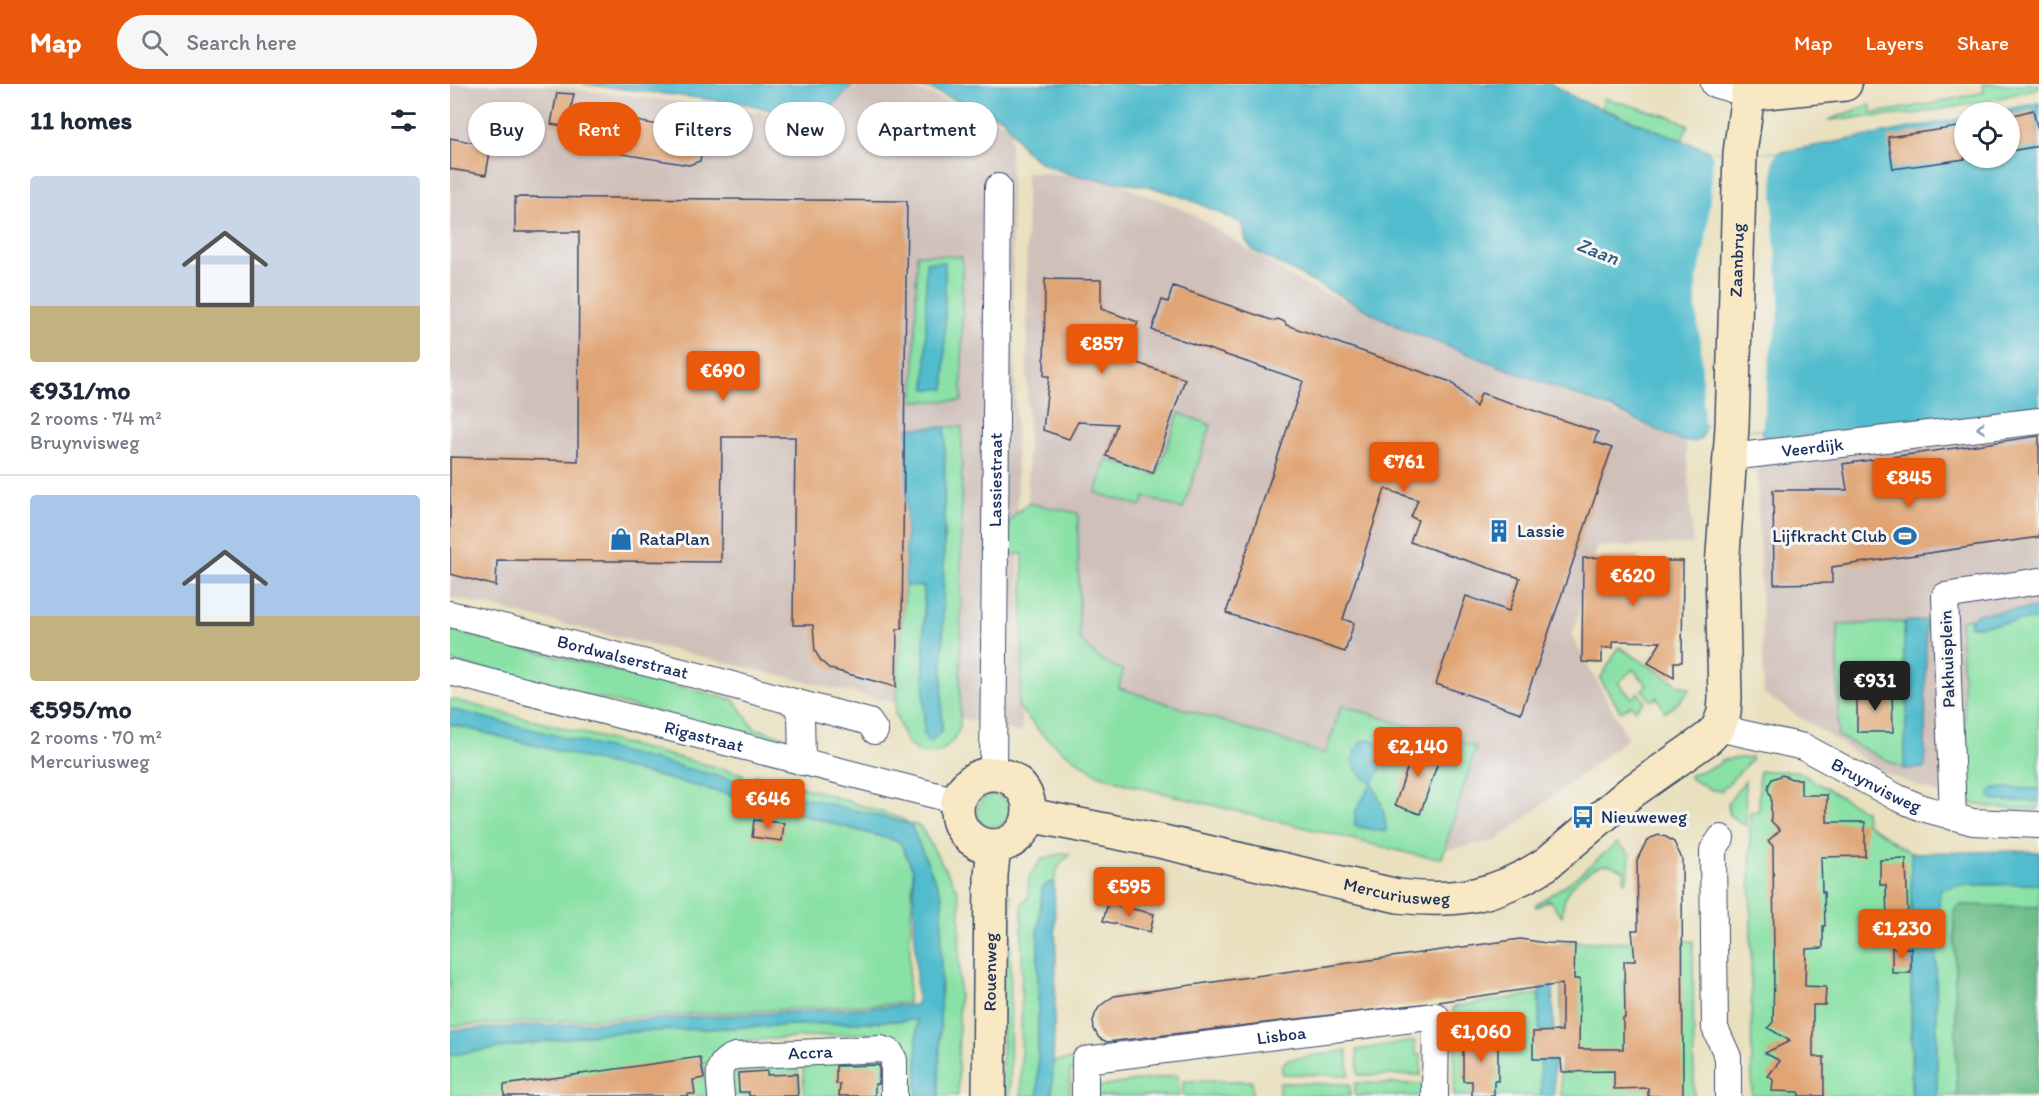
<!DOCTYPE html>
<html lang="en">
<head>
<meta charset="utf-8">
<style>
  body { margin:0; font-family:Itim,sans-serif; background:#f6f6f7; color:#1f2937; height:100vh; display:flex; flex-direction:column; font-size:22px; white-space:nowrap }
  * { box-sizing:border-box; margin:0 }
  p { font-size:20px; color:#747a83 }
  .icon { flex:none; width:33px; height:33px; fill:none; stroke:currentColor; stroke-width:2; stroke-linecap:round; stroke-linejoin:round }
  .map { position:relative; flex:1; overflow:hidden }
  .sheet { display:flex; flex-direction:column; background:#fff; width:450px }
  .sheet>* { flex:none }
  .hud { position:absolute; left:18px; top:18px; width:570px; height:54px; display:flex; gap:12px }
  .buttons { position:absolute; left:1504px; top:18px; display:grid; gap:12px }
  .buttons a { display:grid; place-items:center; width:66px; height:66px; border-radius:50%; background:#fff; box-shadow:0 2px 4px #0004; font-size:30px }
  .price { position:absolute; translate:-50% -51px; padding:0 14px; border-radius:6px; background:#ea580c; color:#fff; font-size:20px; line-height:39px; filter:drop-shadow(0 2px 3px #0008) }
  .price::after { content:''; position:absolute; left:50%; top:36px; width:18px; height:14px; margin-left:-9px; background:inherit; clip-path:polygon(0 0,100% 0,50% 100%) }
  .price.selected { background:#222; color:#fff }
  ul { padding:0; list-style:none }
  li { display:grid; align-content:center; gap:12px; height:318px; padding:0 30px }
  li+li { border-top:2px solid #e0e1e3 }
  li span { display:grid; place-items:center; height:186px; border-radius:6px; color:#555 }
  li>.icon { margin-inline-start:auto }
  span .icon { width:108px; height:108px; fill:#fffc; stroke-width:1 }
  li b { font-size:26px }
  h2 { display:flex; justify-content:space-between; align-items:center; height:72px; padding:0 30px; font-size:26px }
  .tag { padding:0 21px; border-radius:27px; background:#fff; box-shadow:0 2px 4px #0004; font-size:21px; line-height:54px }
  .tag.selected { background:#ea580c; color:#fff }
  header { display:flex; align-items:center; gap:36px; box-sizing:border-box; height:84px; padding:0 30px; background:#ea580c; color:#fff }
  header strong { font-size:28px }
  nav { display:flex; gap:33px; margin-inline-start:auto; font-size:21px }
  .search { width:420px; height:54px; background:#f6f6f7; display:flex; align-items:center; gap:15px; box-sizing:border-box; padding:0 21px; border-radius:33px; color:#747a83; font-size:22px }
  main { display:flex; flex:1; min-height:0 }
  .map>svg:first-child { display:block }
  .industrial { fill:#cfc0ba }
  .green { fill:#89e1a5; stroke:#528882; stroke-width:1.5; fill-rule:evenodd }
  .forest { fill:#6ebf8a; stroke:#447774; stroke-width:1.5 }
  .water { fill:#51bccd; stroke:#367696; stroke-width:1.5 }
  .pier { fill:#e9e0be }
  .building { fill:#e0a474 }
  .lines { fill:none; stroke-linecap:round; stroke-linejoin:round }
  .street-casing { stroke:#3a4a6c; stroke-width:28 }
  .secondary-casing { stroke:#3a4a6c; stroke-width:36 }
  .street { stroke:#fff; stroke-width:26 }
  .secondary { stroke:#f8e8c3; stroke-width:33 }
  .oneway { stroke:#8d97ae }
  .labels { text-anchor:middle; stroke-width:6; stroke-linejoin:round; paint-order:stroke }
  .street-label { font-size:18px; fill:#1b2f5e; stroke:#f6f6f2 }
  .poi-label { font-size:18px; fill:#1b2f5e; stroke:#f6f6f2; text-anchor:start }
  .water-label { font-size:20px; font-style:italic; fill:#2b597f; stroke:#f6f6f2 }
</style>
</head>
<body>
<header>
<strong>Map</strong>
<div class="search"><svg class="icon" aria-label="search" viewBox="0 0 24 24"><circle cx="10" cy="10" r="6"/><path d="M15 15l6 6"/></svg>Search here</div>
<nav><a>Map</a><a>Layers</a><a>Share</a></nav>
</header>
<main>
<section class="sheet">
<h2>11 homes<svg class="icon" aria-label="filters" viewBox="0 0 24 24"><path d="M4 7h16M4 17h16"/><circle cx="9" cy="7" r="2"/><circle cx="15" cy="17" r="2"/></svg></h2>
<ul>
<li><span style="background:linear-gradient(#c9d6e8 70%,#c2b280 0)"><svg class="icon" aria-label="home" viewBox="0 0 24 24"><path d="M3 11l9-7 9 7M6 9v11h12V9"/></svg></span><div><b>€931/mo</b><p>2 rooms · 74 m²</p><p>Bruynvisweg</p></div></li>
<li><span style="background:linear-gradient(#a9c7e8 65%,#c2b280 0)"><svg class="icon" aria-label="home" viewBox="0 0 24 24"><path d="M3 11l9-7 9 7M6 9v11h12V9"/></svg></span><div><b>€595/mo</b><p>2 rooms · 70 m²</p><p>Mercuriusweg</p></div></li>
</ul>
</section>
<div class="map">
<svg width="1589" height="1012" viewBox="0 0 1589 1012">
  <rect width="100%" height="100%" fill="#f6f6f2"/>
  <filter id="ink" filterUnits="userSpaceOnUse"><feTurbulence type="fractalNoise" baseFrequency=".0167" numOctaves="2"/><feDisplacementMap in="SourceGraphic" scale="12" xChannelSelector="R" yChannelSelector="G"/><feConvolveMatrix kernelMatrix="1 2 1 2 8 2 1 2 1" color-interpolation-filters="sRGB"/></filter>
  <filter id="wash" filterUnits="userSpaceOnUse"><feTurbulence type="fractalNoise" baseFrequency=".008" numOctaves="4" result="noise"/><feDisplacementMap in="SourceGraphic" scale="24" xChannelSelector="R" yChannelSelector="G"/><feGaussianBlur stdDeviation="1.35" result="paint"/><feColorMatrix in="noise" values="0 0 0 0 0 0 0 0 0 0 0 0 0 0 0 0 0 1.4 0 .05"/><feComposite in="paint" operator="in"/></filter>
  <g filter="url(#wash)">
    <rect width="100%" height="100%" fill="#e9e0be"/>
    <path class="industrial" d="M0 0H81L373 35 376 12 393 0H452L560 41 572 649 0 513Z
      M576 88 653 93 741 129 851 199 1236 359 1243 460 1147 463 1122 553 1178 654 1046 757 966 771 614 646 623 428 578 421Z
      M1589 347V722H1531L1483 708 1436 689 1314 610 1307 381Z"/>
    <path class="green" d="M1534 0H1589V4L1537 17 1464 30 1378 36 1420 21 1423 29 1481 20 1534 8 1532 1Z
      M1154 14 1224 34 1238 41 1232 56 1151 24Z
      M467 170 512 173V317H464Z
      M729 329 761 341 733 425 695 413 691 422 646 409 656 375 707 391Z
      M495 343H512L510 643 503 657 492 667 480 670 468 668 457 659 445 630 455 501 474 503V651L492 646Z
      M578 419 628 429 629 553C643 571 651 578 673 586L669 604 875 670 892 621 1026 663 992 774 966 771 676 700 646 689 610 665 591 649 568 622 572 591 573 470H557C556 440 554 439 578 419ZM922 700C930 716 936 729 935 748L905 742Z
      M1521 534 1519 539 1526 542 1589 535V705L1544 704 1545 717H1589V725C1565 724 1542 726 1519 718L1510 536Z
      M1454 538V595L1458 602 1454 685 1388 652V541Z
      M0 546 284 616 304 644 343 655 344 663 0 577Z
      M1169 563 1229 601 1240 604C1234 613 1225 623 1215 628L1207 613 1202 617 1192 606 1197 601 1183 585 1168 599 1182 614 1188 609 1195 617 1185 626 1181 621 1171 628 1150 595Z
      M0 615 293 690 292 699 0 625Z
      M0 640 270 708 450 758 463 786 458 919 0 942Z
      M1301 673V676L1271 707 1262 706 1241 695 1240 691 1268 681 1272 676Z
      M1309 687H1347L1415 727 1416 739 1461 769V1012H1302L1300 728 1309 727Z
      M305 691 373 709 452 735 460 740 470 742 507 805 510 819 508 1012H489L492 812 460 740 302 701Z
      M1295 697 1296 742 1279 731 1278 719Z
      M527 727a16 16 0 1 1 32 0a16 16 0 1 1-32 0Z
      M1167 759 1180 770 1177 797 1174 798V786C1169 785 1164 782 1160 781 1144 779 1125 797 1117 809 1113 817 1113 824 1112 832L1099 816 1087 823 1085 821 1120 798Z
      M613 769 620 770 608 783 604 798 598 799 592 805 588 851V1012H571L572 819 578 813 579 793 591 776Z
      M1589 800V823L1511 821 1504 826 1507 1012H1487L1486 860 1490 806 1505 801Z
      M561 810 560 1012H552L553 811Z
      M1243 857 1244 1012H1111V858Z
      M1089 910 1091 1012H1004L1005 946 1003 923Z
      M467 936V1012H459V987L417 949 290 957 263 979H254L258 1012H0V971L153 949Z
      M964 957 966 970 971 971V991H908L907 966Z
      M897 966 899 991 832 990V981L837 976Z
      M433 972 437 1012H354L353 977Z
      M627 974 628 986 620 987V1012H602V978Z
      M348 977 349 1012H279L278 979Z
      M728 991 729 1012H645L646 1003Z
      M733 997H802V1012H733Z
      M829 999 900 1000V1012H829Z
      M905 999 972 1000V1012H905Z"/>
    <path class="forest" d="M1510 821 1589 823V1012H1507L1504 826Z"/>
    <path class="water" d="M133 0H403L368 38 341 33 337 45 319 42 322 26 297 20Z
      M466 0H1101L1127 15 1259 67 1290 69H1327L1515 34V74H1560V28H1544L1589 19V329L1316 357 1313 353 1312 346 1255 341 1253 351 1249 356 1243 358 1231 357 1167 327 953 245 804 167 796 157 793 140C765 127 738 113 708 105 668 94 611 98 579 70 566 59 564 45 552 34Z
      M476 178H495V305H476Z
      M495 343 492 646 482 657H477L474 651V503L455 501 458 344Z
      M1589 524V535L1526 542H1520C1518 534 1525 532 1530 529Z
      M1476 536 1475 684 1454 685 1458 602 1454 595V538Z
      M0 625 460 740 492 812 489 1012H467V936L153 949 0 971V946L467 921 463 786 450 758 270 708 0 640Z
      M921 656C942 665 933 685 922 699 903 687 896 676 912 657Z
      M922 699C930 716 936 729 936 748L905 742V728Z
      M1544 704 1589 705V717H1545L1539 713V709Z
      M1569 767 1589 768V800L1506 801 1490 806 1486 860 1487 1012H1462L1461 769Z
      M604 798 606 877 602 1012H588V851L592 805 598 799Z
      M1091 876 1103 885 1104 1012H1091L1089 910Z"/>
    <path class="pier" d="M1259 67 1290 69H1327L1323 77V142L1330 214 1328 237 1320 269 1312 346 1254 341 1251 261 1246 225V201L1255 162 1258 140 1263 73Z"/>
    <g id="blocks">
      <path class="building" d="M107 9 124 10 117 43 101 40Z
        M256 21 295 26 291 58 274 56 272 68 252 66 250 77 239 81 148 66 154 31 213 42 214 39 253 45Z
        M1583 26 1589 50V62L1560 67V32Z
        M1515 42V75L1443 85 1438 53Z
        M0 54 41 62 36 91 0 85Z
        M65 113 457 117 452 545H447L446 603 380 585 371 577 365 567 363 541H343L345 353H272L271 478 47 476 46 502 0 490V373L128 377 129 148H65Z
        M595 195 651 196V225L688 238 675 275 735 295 703 389 656 372 667 340 628 338 619 355 593 346 599 292H594Z
        M723 202 824 237 828 235 835 238 836 241 1001 298 1026 323 1031 309 1148 348 1144 358 1162 364 1071 629 986 600 1016 512 1059 527 1070 494 960 458 968 436 961 433 968 416 935 405 893 535 904 539 895 568 776 529 853 297 702 246 712 216 718 218Z
        M1589 352V453L1382 483V499L1324 500 1323 406H1397L1393 380Z
        M1188 472 1187 477H1233L1232 578H1224V594L1198 579 1211 558 1163 557V564H1152V579L1132 578 1133 474Z
        M1407 608H1442L1443 648H1407Z
        M966 658 992 667 970 730 945 721Z
        M1332 691 1342 695H1351V711H1377V738H1415V772L1371 773 1372 808H1374L1375 842H1373V864L1356 865 1355 902 1376 903 1375 921H1363V973H1374V1012H1349V1008L1322 1007 1323 996 1318 992 1330 977 1315 969 1340 957 1318 944 1323 938 1324 886 1323 762 1318 757 1330 746 1321 737V714L1318 706 1319 700 1322 695Z
        M304 736 334 739 332 757 302 753Z
        M1209 751 1216 753 1224 758 1232 775 1233 1012H1198V1004L1164 1005V987L1112 988 1111 975H1083V948L1112 947V900L988 918 657 958 649 954 644 945 643 937 646 928 650 922 664 912 1070 855 1096 859 1125 860 1124 895H1130L1129 965H1173V934H1175L1174 877H1185L1182 846H1188L1187 776 1196 758 1201 754Z
        M1456 775 1458 841H1437L1436 801H1430V776Z
        M658 819 704 830 700 848 653 837Z
        M1442 864H1461V889H1442Z
        M1022 947H1044V958H1048V997H1044V1012H1022V997H1013V958H1022Z
        M250 973 254 994 243 996 245 1010H238V1012H54V1001Z
        M429 981V1000H425V1012H389L390 1000H386V982Z
        M317 987V991L347 990 348 1012H299V1008H289L288 989Z"/>
    </g>
  </g>
  <g filter="url(#ink)">
    <use href="#blocks" fill-opacity="0" stroke="#3a4a6c" stroke-width="1.5"/>
    <g class="lines">
      <g class="street-casing">
        <g id="street">
          <path d="M1264 0 1298 10 1297 0"/>
          <path id="s1" d="M1281 373 1589 337"/>
          <path id="s2" d="M0 530 253 593 344 618 351 631 352 678"/>
          <path id="s3" d="M0 588 508 717"/>
          <path d="M344 618 419 638 425 647"/>
          <path id="s4" d="M1268 644 1354 663 1448 714 1472 724 1523 738 1589 741"/>
          <path id="s5" d="M543 690 548 103"/>
          <path d="M1503 733 1495 512 1589 497"/>
          <path d="M1271 754 1263 766 1265 944 1278 973V1012"/>
          <path id="s6" d="M271 1012C270 993 264 979 285 972L431 965 440 968 444 976V1012"/>
          <path id="s7" d="M635 1012V976L986 932 985 1012"/>
        </g>
      </g>
      <g class="secondary-casing">
        <g id="secondary">
          <circle cx="543" cy="726" r="36"/>
          <path id="s8" d="M579 731 705 756 948 812C1007 819 1046 812 1096 780L1180 709 1257 655 1268 644 1274 629 1275 614 1272 483 1282 343 1290 69 1298 10 1395 0"/>
          <path id="s9" d="M539 1012 541 791 544 762"/>
        </g>
      </g>
      <use href="#street" class="street"/>
      <use href="#secondary" class="secondary"/>
    </g>
    <defs><path id="oneway-chevron" d="M-2-3.5L2.5 0L-2 3.5" fill="none" stroke-width="1.6" stroke-linecap="round" stroke-linejoin="round" transform="scale(1.5)"/></defs>
    <use class="oneway" href="#oneway-chevron" transform="translate(1531 344) rotate(173)"/>
  </g>
  <defs>
    <g id="building-bare" transform="scale(1.8)"><path d="M-4-6H4V6H1V3H-1V6H-4ZM-2.5-4.3h1.7v1.8h-1.7ZM.8-4.3h1.7v1.8H.8ZM-2.5-1h1.7V.8h-1.7ZM.8-1h1.7V.8H.8Z" fill="#1f6fb2" stroke="#f6f6f2" stroke-width="2.5" paint-order="stroke"/></g>
    <g id="stadium-bare" transform="scale(1.8)"><path d="M0-5a6.5 5 0 1 0 0 10a6.5 5 0 1 0 0-10ZM-3.5-1.8h7v3.6h-7Z" fill="#1f6fb2" stroke="#f6f6f2" stroke-width="2.5" paint-order="stroke"/></g>
    <g id="shop-bare" transform="scale(1.8)"><path d="M-5-2.5h2.3a2.7 3.5 0 0 1 5.4 0H5L5.5 6h-11ZM-1.5-2.5h3a1.5 2.3 0 0 0-3 0Z" fill="#1f6fb2" stroke="#f6f6f2" stroke-width="2.5" paint-order="stroke"/></g>
    <g id="bus-bare" transform="scale(1.8)"><path d="M-5-6H5V4H4V6H2V4H-2V6H-4V4H-5ZM-3.5-4V0h7V-4ZM-3.5 1.2v1.5H-2V1.2ZM2 1.2v1.5H3.5V1.2Z" fill="#1f6fb2" stroke="#f6f6f2" stroke-width="2.5" paint-order="stroke"/></g>
  </defs>
  <g fill-rule="evenodd">
    <use href="#building-bare" x="1049" y="447"/>
    <use href="#stadium-bare" x="1455" y="452"/>
    <use href="#shop-bare" x="171" y="455"/>
    <use href="#bus-bare" x="1133" y="733"/>
  </g>
  <g class="labels">
    <g class="street-label">
      <text dy="6" stroke="none"><textPath href="#s8" startOffset="1222">Zaanbrug</textPath></text>
      <text dy="6" stroke="none"><textPath href="#s1" startOffset="82">Veerdijk</textPath></text>
      <text dy="6" stroke="none"><textPath href="#s5" startOffset="294">Lassiestraat</textPath></text>
      <text dy="6" stroke="none"><textPath href="#s2" startOffset="178">Bordwalserstraat</textPath></text>
      <text transform="translate(1497 575) rotate(-92)" y="6">Pakhuisplein</text>
      <text dy="6" stroke="none"><textPath href="#s3" startOffset="262">Rigastraat</textPath></text>
      <text dy="6" stroke="none"><textPath href="#s4" startOffset="170">Bruynvisweg</textPath></text>
      <text dy="6" stroke="none"><textPath href="#s8" startOffset="376">Mercuriusweg</textPath></text>
      <text dy="6" stroke="none"><textPath href="#s9" startOffset="124">Rouenweg</textPath></text>
      <text dy="6" stroke="none"><textPath href="#s7" startOffset="234">Lisboa</textPath></text>
      <text dy="6" stroke="none"><textPath href="#s6" startOffset="123">Accra</textPath></text>
    </g>
    <g class="poi-label">
      <text x="1067" y="453">Lassie</text>
      <text x="1437" y="458" text-anchor="end">Lijfkracht Club</text>
      <text x="189" y="461">RataPlan</text>
      <text x="1151" y="739">Nieuweweg</text>
    </g>
    <g class="water-label">
      <text transform="translate(1148 167) rotate(21)" y="7">Zaan</text>
    </g>
  </g>
</svg>
<div class="buttons">
<a><svg class="icon" aria-label="locate" viewBox="0 0 24 24"><circle cx="12" cy="12" r="6"/><path d="M12 2v4M12 18v4M2 12h4M18 12h4"/></svg></a>
</div>
<b class="price" style="left:652px;top:291px">€857</b>
<b class="price" style="left:273px;top:318px">€690</b>
<b class="price" style="left:954px;top:409px">€761</b>
<b class="price" style="left:1459px;top:425px">€845</b>
<b class="price" style="left:1183px;top:523px">€620</b>
<b class="price selected" style="left:1425px;top:628px">€931</b>
<b class="price" style="left:968px;top:694px">€2,140</b>
<b class="price" style="left:318px;top:746px">€646</b>
<b class="price" style="left:679px;top:834px">€595</b>
<b class="price" style="left:1452px;top:876px">€1,230</b>
<b class="price" style="left:1031px;top:979px">€1,060</b>
<div class="hud">
<a class="tag">Buy</a>
<a class="tag selected">Rent</a>
<a class="tag">Filters</a>
<a class="tag">New</a>
<a class="tag">Apartment</a>
</div>
</div>
</main>
</body>
</html>
